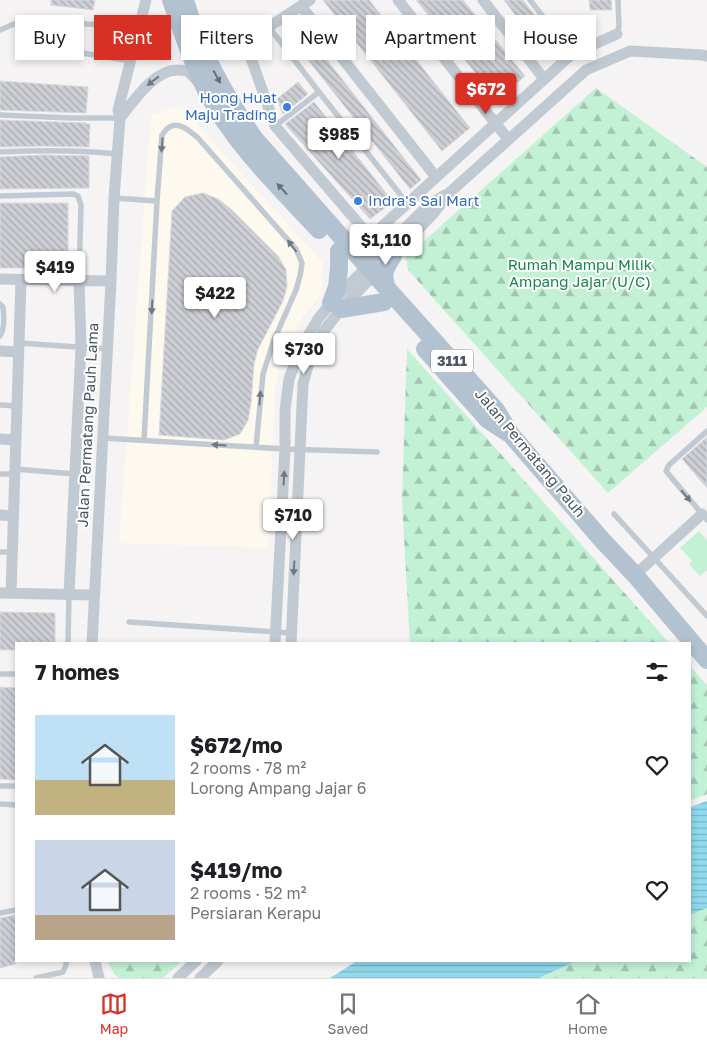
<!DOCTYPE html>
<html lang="en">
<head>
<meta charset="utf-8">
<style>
  body { margin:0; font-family:"Golos Text",sans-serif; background:#f6f6f6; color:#202124; height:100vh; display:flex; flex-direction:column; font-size:19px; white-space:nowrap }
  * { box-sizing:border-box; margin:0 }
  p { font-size:16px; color:#757577 }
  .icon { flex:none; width:28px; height:28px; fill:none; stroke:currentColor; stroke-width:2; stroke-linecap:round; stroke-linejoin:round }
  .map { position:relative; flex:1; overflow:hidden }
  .side { position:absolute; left:15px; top:642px; width:676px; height:320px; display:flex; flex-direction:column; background:#fff; border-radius:0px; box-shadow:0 2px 8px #0003 }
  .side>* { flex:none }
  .top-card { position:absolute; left:15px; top:15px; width:678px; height:45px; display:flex; gap:10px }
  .price { position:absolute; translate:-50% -42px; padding:0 11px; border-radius:5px; background:#fff; color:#222; font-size:16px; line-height:32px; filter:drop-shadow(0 1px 2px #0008) }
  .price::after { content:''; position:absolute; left:50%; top:30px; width:15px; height:11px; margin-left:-8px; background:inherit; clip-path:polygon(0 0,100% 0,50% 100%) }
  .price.current { background:#d93025; color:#fff }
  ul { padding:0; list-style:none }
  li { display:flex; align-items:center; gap:15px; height:125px; padding:0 20px }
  li span { display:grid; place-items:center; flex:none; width:140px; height:100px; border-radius:0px; color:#555 }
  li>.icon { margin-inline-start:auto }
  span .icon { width:60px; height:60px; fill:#fffc; stroke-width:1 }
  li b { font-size:21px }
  h2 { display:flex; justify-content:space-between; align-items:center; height:60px; padding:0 20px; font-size:21px }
  .pill { padding:0 18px; border-radius:0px; background:#fff; box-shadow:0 2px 8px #0003; font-size:18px; line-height:45px }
  .pill.current { background:#d93025; color:#fff }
  .dock { display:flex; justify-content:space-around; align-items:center; height:70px; border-top:1px solid #e0e0e0; background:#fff; font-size:14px; color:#757577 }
  .dock a { display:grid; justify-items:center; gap:2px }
  .dock .current { color:#d93025 }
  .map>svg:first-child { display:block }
  .commercial { fill:#fdf9ef }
  .forest { fill:url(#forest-firs) }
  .pitch { fill:#c3f1d5 }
  .water { fill:url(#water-rules) }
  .building { fill:url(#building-back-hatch); stroke:#d7d9de }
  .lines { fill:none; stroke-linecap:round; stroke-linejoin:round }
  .service { stroke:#c1cad2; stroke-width:5.5 }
  .minor { stroke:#c1cad2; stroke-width:11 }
  .primary { stroke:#b3c2d1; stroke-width:18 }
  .oneway { fill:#64717d }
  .oneway2 { fill:#6e7983 }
  .shop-dot { fill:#3f7fe0; stroke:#fff; stroke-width:2 }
  .labels { text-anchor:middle; stroke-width:4; stroke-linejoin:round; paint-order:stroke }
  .shield { fill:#fff; stroke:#808990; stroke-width:1 }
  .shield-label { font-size:14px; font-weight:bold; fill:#4a5661 }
  .shop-label { font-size:15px; fill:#366cbe; stroke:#fff; text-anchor:end }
  .park-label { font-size:15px; fill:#17864f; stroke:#fff }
  .street-label { font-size:15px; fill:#4a5661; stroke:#fff }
</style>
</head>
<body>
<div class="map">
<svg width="707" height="978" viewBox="0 0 707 978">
  <defs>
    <pattern id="forest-firs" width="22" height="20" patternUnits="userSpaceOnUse" patternTransform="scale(1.25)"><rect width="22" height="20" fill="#c3f1d5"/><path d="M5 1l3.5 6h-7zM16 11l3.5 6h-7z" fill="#a0c6b0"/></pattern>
    <pattern id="water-rules" width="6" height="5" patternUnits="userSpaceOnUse" patternTransform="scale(1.25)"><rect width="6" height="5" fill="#90daee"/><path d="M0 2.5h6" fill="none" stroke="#78b4c4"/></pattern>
    <pattern id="building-back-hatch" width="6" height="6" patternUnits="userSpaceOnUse" patternTransform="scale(1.25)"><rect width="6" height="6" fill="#cdcfd5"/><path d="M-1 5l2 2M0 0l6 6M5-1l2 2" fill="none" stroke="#a8abb0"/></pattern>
  </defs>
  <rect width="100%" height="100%" fill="#f5f3f3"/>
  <path class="commercial" d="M180 106 323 263 322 293 303 316 282 359 275 388 268 548 119 543 151 115Z"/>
  <path class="forest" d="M596 88 707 167V407L608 493 408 270 406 257Z
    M407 349 670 644H410L402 500Z
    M690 666 707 685V794L690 801Z
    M707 908V978H539L576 961H690V915Z
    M107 961H182L163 978H119L114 974Z"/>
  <path class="pitch" d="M699 531 707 540V570L700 576 689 564 692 561 680 548Z"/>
  <path class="water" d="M707 801V908L690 915V807Z
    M357 961H576L539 978H330Z"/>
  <path class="building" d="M51 0H95L93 10 51 5Z
    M323 0H369L470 128 442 151Z
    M416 0H463L525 76 497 99Z
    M504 0H523L556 42 544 52Z
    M589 0H611L612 10H590Z
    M298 23 421 180 410 189 286 32Z
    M0 81 88 87 86 113 0 110Z
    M298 82 308 94 283 114 277 99Z
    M314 102 393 202 370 219 285 124Z
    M0 120 86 123V124H90L89 147 44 146 0 147Z
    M44 155 89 156V188L0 189V157Z
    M203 193 218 199 232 210 278 256 286 270 287 286 283 301 258 349 254 364 251 403 248 420 240 434 224 440 159 435 172 211 185 197Z
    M0 203H68V268H0Z
    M707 437V488L682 459Z
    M0 612 55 613V644H16V650H0Z
    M0 687 16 688V780L0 779Z
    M16 915V964L0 968V918Z"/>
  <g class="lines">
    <path class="service" d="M530 0 572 54
      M273 24 272 31 319 92 407 203
      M0 30 19 22 39 20 87 24 139 27
      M617 34 619 26 618 0
      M76 52 131 61
      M0 115 71 118H120
      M275 126 319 92
      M0 152C39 150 78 150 117 154
      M0 196 73 194 78 196 81 205 79 281
      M114 198 157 201
      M0 304 3 307C4 316 5 329 0 336
      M19 343 107 349
      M0 405 17 406
      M707 431 669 465 666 471 707 520
      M103 438 285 449 377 452
      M144 440 157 201 162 135C164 133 165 130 168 128 178 120 190 131 198 138L296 249 302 263 300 276 296 290 274 340 263 374 256 447
      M15 469 75 474
      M0 474H15
      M614 514 707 616
      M0 552H12
      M129 622 291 633
      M68 644 69 594
      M0 674H16
      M0 786H16
      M0 804 16 805
      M0 913 16 910
      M36 978 63 972 66 965V961"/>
    <path class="minor" d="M398 0 508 139
      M483 0 544 79
      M301 6 436 177
      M273 24 310 0
      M240 27 275 126 365 231 369 232 377 231 572 54 617 34
      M120 118C133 102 155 68 179 70 180 70 187 71 187 71 191 73 195 79 198 82
      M0 279 111 281
      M0 351 18 352
      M0 439 16 440
      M0 515 13 516
      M635 575 702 514
      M0 593 94 595
      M11 593 21 280
      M69 594 81 347 79 281
      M92 644 111 281 114 198 120 118 118 110 146 0
      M275 644 285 449V410L289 379 301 347 318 319 331 303 427 206 445 195
      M291 644 303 384 309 362 323 332 341 309 434 213 449 193 586 70 630 51 702 55 707 56
      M95 961 99 978
      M178 978 196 961
      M200 978 218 961"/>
    <path class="primary" d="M171 0C182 31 192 63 207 92 235 145 279 187 319 230
      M185 0C199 50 225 95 254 138L367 266 496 410 512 436 602 540 635 575 707 660
      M350 245C368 256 368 256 386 247
      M387 289C382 273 384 270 393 256
      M331 303 337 287 339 268V251
      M341 309 384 302
      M425 349 488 420 508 433"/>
  </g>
  <defs><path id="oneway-solid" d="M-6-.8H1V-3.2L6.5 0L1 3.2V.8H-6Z" transform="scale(1.25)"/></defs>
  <g class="oneway">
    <use href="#oneway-solid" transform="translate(217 77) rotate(61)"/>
    <use href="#oneway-solid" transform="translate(282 189) rotate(-133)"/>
  </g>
  <g class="oneway2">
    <use href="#oneway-solid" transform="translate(153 81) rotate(142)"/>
    <use href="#oneway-solid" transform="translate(162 145) rotate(94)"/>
    <use href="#oneway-solid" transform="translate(292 246) rotate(-127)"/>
    <use href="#oneway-solid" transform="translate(152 307) rotate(93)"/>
    <use href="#oneway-solid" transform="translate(260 398) rotate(-85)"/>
    <use href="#oneway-solid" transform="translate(219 445) rotate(-177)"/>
    <use href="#oneway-solid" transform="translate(284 478) rotate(-87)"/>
    <use href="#oneway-solid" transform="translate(686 496) rotate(50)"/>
    <use href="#oneway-solid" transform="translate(294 568) rotate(93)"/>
  </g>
  <g class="shop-dot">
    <circle cx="287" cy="107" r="5"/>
    <circle cx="358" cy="201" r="5"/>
  </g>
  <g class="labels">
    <rect class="shield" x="431" y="349.5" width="42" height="23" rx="4"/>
    <g class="shield-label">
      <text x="452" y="366">3111</text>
    </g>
    <g class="shop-label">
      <text x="277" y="103">Hong Huat<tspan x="277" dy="17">Maju Trading</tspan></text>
      <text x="368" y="206" text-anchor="start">Indra's Sai Mart</text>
    </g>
    <g class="park-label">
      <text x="580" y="270">Rumah Mampu Milik<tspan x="580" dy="17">Ampang Jajar (U/C)</tspan></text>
    </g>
    <g class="street-label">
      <text transform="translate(88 425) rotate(-87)" y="5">Jalan Permatang Pauh Lama</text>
      <text transform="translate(530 453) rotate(50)" y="5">Jalan Permatang Pauh</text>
    </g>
  </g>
</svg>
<b class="price current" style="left:486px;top:115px">$672</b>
<b class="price" style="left:339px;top:160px">$985</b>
<b class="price" style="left:386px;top:266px">$1,110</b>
<b class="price" style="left:55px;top:293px">$419</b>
<b class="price" style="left:215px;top:319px">$422</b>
<b class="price" style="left:304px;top:375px">$730</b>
<b class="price" style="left:293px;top:541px">$710</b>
<div class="top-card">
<a class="pill">Buy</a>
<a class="pill current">Rent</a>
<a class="pill">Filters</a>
<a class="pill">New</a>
<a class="pill">Apartment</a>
<a class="pill">House</a>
</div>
<section class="side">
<h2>7 homes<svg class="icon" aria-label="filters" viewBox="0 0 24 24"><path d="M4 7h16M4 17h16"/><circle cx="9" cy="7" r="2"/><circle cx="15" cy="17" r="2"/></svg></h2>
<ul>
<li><span style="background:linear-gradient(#bfe0f5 65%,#c2b280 0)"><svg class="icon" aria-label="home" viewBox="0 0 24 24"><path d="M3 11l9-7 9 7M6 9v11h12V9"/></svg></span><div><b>$672/mo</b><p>2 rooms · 78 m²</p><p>Lorong Ampang Jajar 6</p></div><svg class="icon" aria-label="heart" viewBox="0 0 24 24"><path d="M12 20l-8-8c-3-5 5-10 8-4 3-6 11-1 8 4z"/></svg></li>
<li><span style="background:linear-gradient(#c9d6e8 75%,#b9a48a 0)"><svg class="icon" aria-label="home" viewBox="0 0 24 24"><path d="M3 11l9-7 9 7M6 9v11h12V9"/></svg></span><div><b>$419/mo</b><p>2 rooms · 52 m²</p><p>Persiaran Kerapu</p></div><svg class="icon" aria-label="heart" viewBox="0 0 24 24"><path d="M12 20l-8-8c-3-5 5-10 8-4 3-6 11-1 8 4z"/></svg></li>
</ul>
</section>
</div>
<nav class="dock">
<a class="current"><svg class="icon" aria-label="map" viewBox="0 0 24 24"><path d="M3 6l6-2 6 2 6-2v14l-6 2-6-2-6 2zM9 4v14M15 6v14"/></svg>Map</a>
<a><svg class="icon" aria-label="saved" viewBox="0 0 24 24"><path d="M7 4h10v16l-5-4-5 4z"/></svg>Saved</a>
<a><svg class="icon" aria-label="home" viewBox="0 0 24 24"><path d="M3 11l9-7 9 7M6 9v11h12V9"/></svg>Home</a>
</nav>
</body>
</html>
